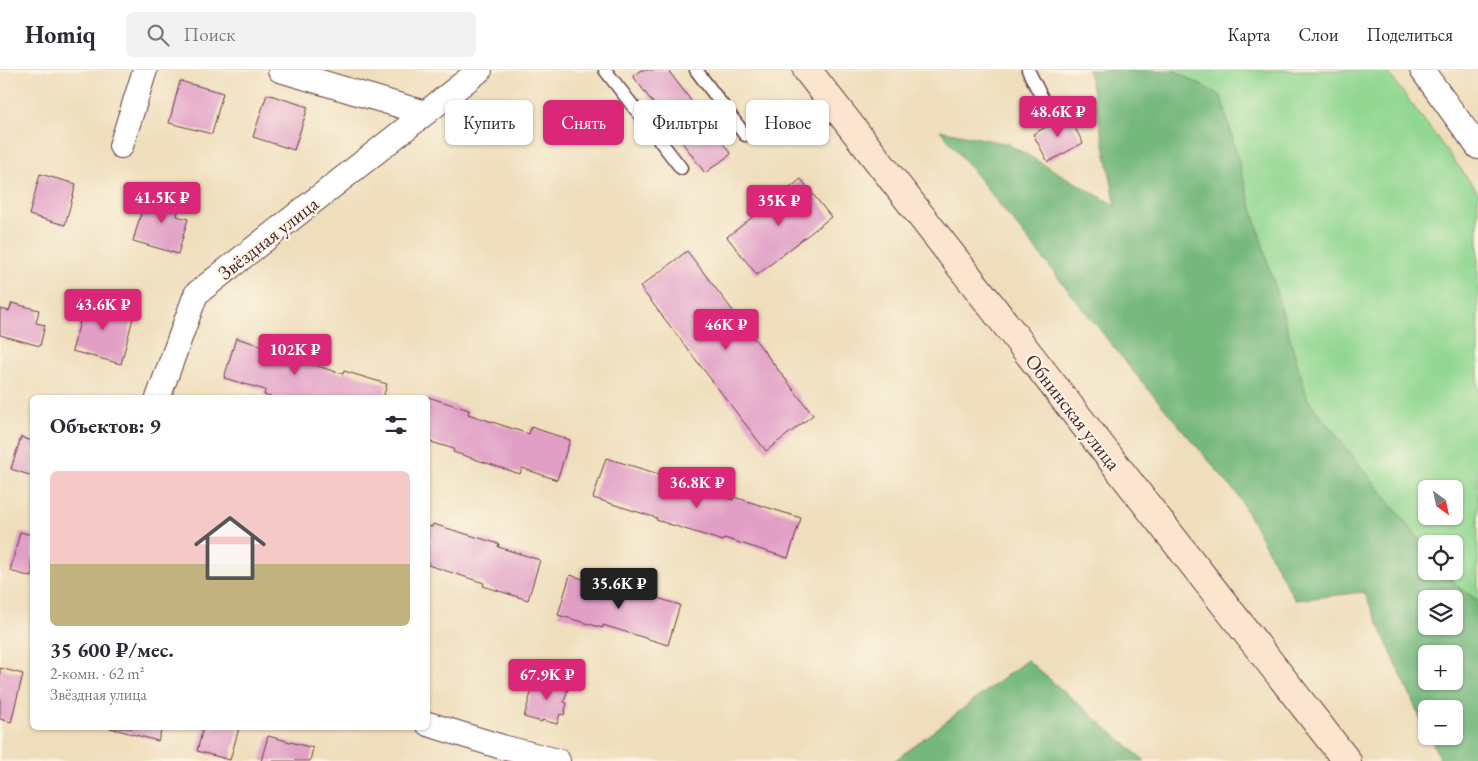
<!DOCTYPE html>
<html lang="ru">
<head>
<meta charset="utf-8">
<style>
  body { margin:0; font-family:"EB Garamond",serif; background:#f2f2f3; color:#2b2b33; height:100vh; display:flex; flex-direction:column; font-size:19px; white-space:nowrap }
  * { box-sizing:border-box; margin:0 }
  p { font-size:16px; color:#7c7c81 }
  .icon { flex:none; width:28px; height:28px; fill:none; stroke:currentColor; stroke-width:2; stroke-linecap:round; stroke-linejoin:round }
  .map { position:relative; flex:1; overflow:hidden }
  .panel { position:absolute; left:30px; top:325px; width:400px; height:335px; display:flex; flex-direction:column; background:#fff; border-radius:8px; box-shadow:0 1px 4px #0004 }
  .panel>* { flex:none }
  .guide { position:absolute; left:445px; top:30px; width:475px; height:45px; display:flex; gap:10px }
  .needle { width:32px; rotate:147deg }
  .tools { position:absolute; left:1418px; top:410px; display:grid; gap:10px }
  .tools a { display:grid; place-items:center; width:45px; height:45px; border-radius:8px; background:#fff; box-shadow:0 1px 4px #0004; font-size:25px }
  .price { position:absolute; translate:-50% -42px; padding:0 11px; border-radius:5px; background:#db2777; color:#fff; font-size:16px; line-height:32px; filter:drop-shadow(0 1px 2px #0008) }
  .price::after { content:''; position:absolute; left:50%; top:30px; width:15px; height:11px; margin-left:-8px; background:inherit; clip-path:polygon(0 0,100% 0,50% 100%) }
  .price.current { background:#222; color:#fff }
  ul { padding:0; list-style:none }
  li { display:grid; align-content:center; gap:10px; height:265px; padding:0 20px }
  li span { display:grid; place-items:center; height:155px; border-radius:8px; color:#555 }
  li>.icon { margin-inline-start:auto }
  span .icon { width:90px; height:90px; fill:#fffc; stroke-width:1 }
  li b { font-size:21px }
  h2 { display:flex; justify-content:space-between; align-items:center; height:60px; padding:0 20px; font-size:21px }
  .pill { padding:0 18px; border-radius:8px; background:#fff; box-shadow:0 1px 4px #0004; font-size:18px; line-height:45px }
  .pill.current { background:#db2777; color:#fff }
  header { display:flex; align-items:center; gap:30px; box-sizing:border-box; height:70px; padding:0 25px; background:#fff; border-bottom:1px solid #e1e1e2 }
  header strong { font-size:24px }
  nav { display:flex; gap:28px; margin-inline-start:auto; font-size:18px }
  .search { width:350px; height:45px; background:#f2f2f3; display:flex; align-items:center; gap:12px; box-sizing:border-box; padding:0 18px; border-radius:8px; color:#7c7c81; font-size:19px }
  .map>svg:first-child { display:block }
  .green { fill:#92d791; stroke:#6e7b5e; fill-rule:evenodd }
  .forest { fill:#75b87b; stroke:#606c53; fill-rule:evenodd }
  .building { fill:#e19fc6 }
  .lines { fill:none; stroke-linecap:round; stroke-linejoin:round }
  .lane-casing { stroke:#633c41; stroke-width:15 }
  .street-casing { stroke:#633c41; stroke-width:26 }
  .secondary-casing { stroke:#633c41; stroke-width:30 }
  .lane { stroke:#fff; stroke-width:12 }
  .street { stroke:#fff; stroke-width:24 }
  .secondary { stroke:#fbe5cf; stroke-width:28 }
  .labels { text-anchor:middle; stroke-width:4.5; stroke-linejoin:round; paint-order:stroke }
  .street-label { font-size:20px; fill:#4a1f2b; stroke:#fcf5e5 }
</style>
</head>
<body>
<header>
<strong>Homiq</strong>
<div class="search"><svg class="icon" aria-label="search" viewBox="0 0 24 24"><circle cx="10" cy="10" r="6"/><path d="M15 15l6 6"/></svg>Поиск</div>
<nav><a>Карта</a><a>Слои</a><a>Поделиться</a></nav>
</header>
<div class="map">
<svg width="1478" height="691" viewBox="0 0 1478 691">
  <rect width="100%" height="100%" fill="#fcf5e5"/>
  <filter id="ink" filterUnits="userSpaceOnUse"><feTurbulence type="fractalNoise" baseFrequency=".02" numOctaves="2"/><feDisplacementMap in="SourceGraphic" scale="10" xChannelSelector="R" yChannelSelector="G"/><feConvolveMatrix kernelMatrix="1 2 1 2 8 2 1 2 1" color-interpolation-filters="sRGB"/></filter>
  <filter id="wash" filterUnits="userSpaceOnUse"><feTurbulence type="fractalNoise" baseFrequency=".0096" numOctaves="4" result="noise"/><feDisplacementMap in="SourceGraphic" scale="20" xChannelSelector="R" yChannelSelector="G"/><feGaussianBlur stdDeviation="1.12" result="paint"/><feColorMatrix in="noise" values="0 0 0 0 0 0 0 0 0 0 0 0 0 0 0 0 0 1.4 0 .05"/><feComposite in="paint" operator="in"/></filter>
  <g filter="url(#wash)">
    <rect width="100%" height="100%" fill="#efdebc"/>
    <path class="green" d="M1173 0H1386L1478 122V531L1456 515 1445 501H1454V474H1426V478L1308 330 1245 115 1221 26ZM1426 419H1454V446H1426Z"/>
    <path class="forest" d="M1088 0H1173L1221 26 1245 115 1308 330 1426 478V501H1445L1456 515 1478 531V691H1441L1429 666H1454V639H1426V661L1364 522 1295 530 1237 424 1132 300 940 60 1008 74 1116 136 1103 69ZM1426 529H1454V556H1426ZM1426 584H1454V611H1426Z
      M1027 590 1145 691H894Z"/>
    <g id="blocks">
      <path class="building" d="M641 0H668L731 84 705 103 633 6Z
        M180 11 223 23 212 64 169 53Z
        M267 24 308 37 294 80 253 67Z
        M1068 45 1083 73 1048 92 1033 64Z
        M40 104 76 114 65 155 29 145Z
        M801 109 831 147 757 205 727 167Z
        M154 122 181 130 177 146 188 149 178 184 133 171 143 136 149 138Z
        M687 181 813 345 766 381 640 217Z
        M87 226 121 235 118 244 133 248 121 294 72 281Z
        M12 233 39 240 36 253 45 255 40 276 0 265V239L9 241Z
        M236 268 280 281 279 284 343 304 344 301 387 314 383 328H274L264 325 265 320 224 308Z
        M428 327 469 340 468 344 529 364 531 357 570 370 557 410 522 398 520 404 453 382 454 379 428 371Z
        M21 367 32 371V406L11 399Z
        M606 388 672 408 671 411 733 430 734 427 801 448 788 488 724 468 723 471 656 450 657 448 593 428Z
        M433 454 499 474 498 477 540 490 528 530 483 516 484 513 428 495V456L432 457Z
        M20 462 32 465V507L10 501Z
        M570 505 613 518 614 515 680 535 668 575 603 555V558L558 545Z
        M0 598 23 604 11 652 0 649Z
        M536 606 569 615 564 632 567 633 564 645 560 644 557 654 542 650V652L524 647Z
        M110 658H162L158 671Z
        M203 658H239L230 690 197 681Z
        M268 666 313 678 310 691H261Z"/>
    </g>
  </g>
  <g filter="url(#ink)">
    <use href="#blocks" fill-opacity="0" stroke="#633c41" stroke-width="1"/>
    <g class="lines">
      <g class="lane-casing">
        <path id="lane" d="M605 0 681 98
          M696 0 745 65
          M1028 0 1047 38"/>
      </g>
      <g class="street-casing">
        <path id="street" d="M280 0 425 43
          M1422 0 1478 77
          M121 76 145 0
          M158 328 196 224 480 0
          M428 654 502 677 558 691"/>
      </g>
      <g class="secondary-casing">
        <path id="secondary" d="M807 0 1347 691"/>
      </g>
      <use href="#lane" class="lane"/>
      <use href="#street" class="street"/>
      <use href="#secondary" class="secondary"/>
    </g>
  </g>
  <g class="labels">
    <g class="street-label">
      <text transform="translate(268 168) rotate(-38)" y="7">Звёздная улица</text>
      <text transform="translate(1073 342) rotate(52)" y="7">Обнинская улица</text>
    </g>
  </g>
</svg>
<div class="tools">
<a><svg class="needle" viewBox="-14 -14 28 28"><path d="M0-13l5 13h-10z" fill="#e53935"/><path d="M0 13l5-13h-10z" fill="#7c7c81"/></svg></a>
<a><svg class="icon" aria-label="locate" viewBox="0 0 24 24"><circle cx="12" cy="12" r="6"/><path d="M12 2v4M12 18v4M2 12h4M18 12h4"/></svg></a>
<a><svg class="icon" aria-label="layers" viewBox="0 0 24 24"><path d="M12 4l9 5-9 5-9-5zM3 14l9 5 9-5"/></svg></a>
<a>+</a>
<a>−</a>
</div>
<b class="price" style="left:1058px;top:68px">48.6K ₽</b>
<b class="price" style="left:162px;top:154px">41.5K ₽</b>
<b class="price" style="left:779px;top:157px">35K ₽</b>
<b class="price" style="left:103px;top:261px">43.6K ₽</b>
<b class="price" style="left:726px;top:281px">46K ₽</b>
<b class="price" style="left:295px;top:306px">102K ₽</b>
<b class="price" style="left:697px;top:439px">36.8K ₽</b>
<b class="price current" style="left:619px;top:540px">35.6K ₽</b>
<b class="price" style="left:547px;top:631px">67.9K ₽</b>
<div class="guide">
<a class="pill">Купить</a>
<a class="pill current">Снять</a>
<a class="pill">Фильтры</a>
<a class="pill">Новое</a>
</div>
<section class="panel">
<h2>Объектов: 9<svg class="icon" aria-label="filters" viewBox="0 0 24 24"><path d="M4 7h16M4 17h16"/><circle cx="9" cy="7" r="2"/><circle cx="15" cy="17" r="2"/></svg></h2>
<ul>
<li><span style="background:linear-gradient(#f6c9c9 60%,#c2b280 0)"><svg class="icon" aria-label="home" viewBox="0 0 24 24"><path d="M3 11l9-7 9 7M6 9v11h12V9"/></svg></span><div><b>35 600 ₽/мес.</b><p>2-комн. · 62 m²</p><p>Звёздная улица</p></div></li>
</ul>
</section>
</div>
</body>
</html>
